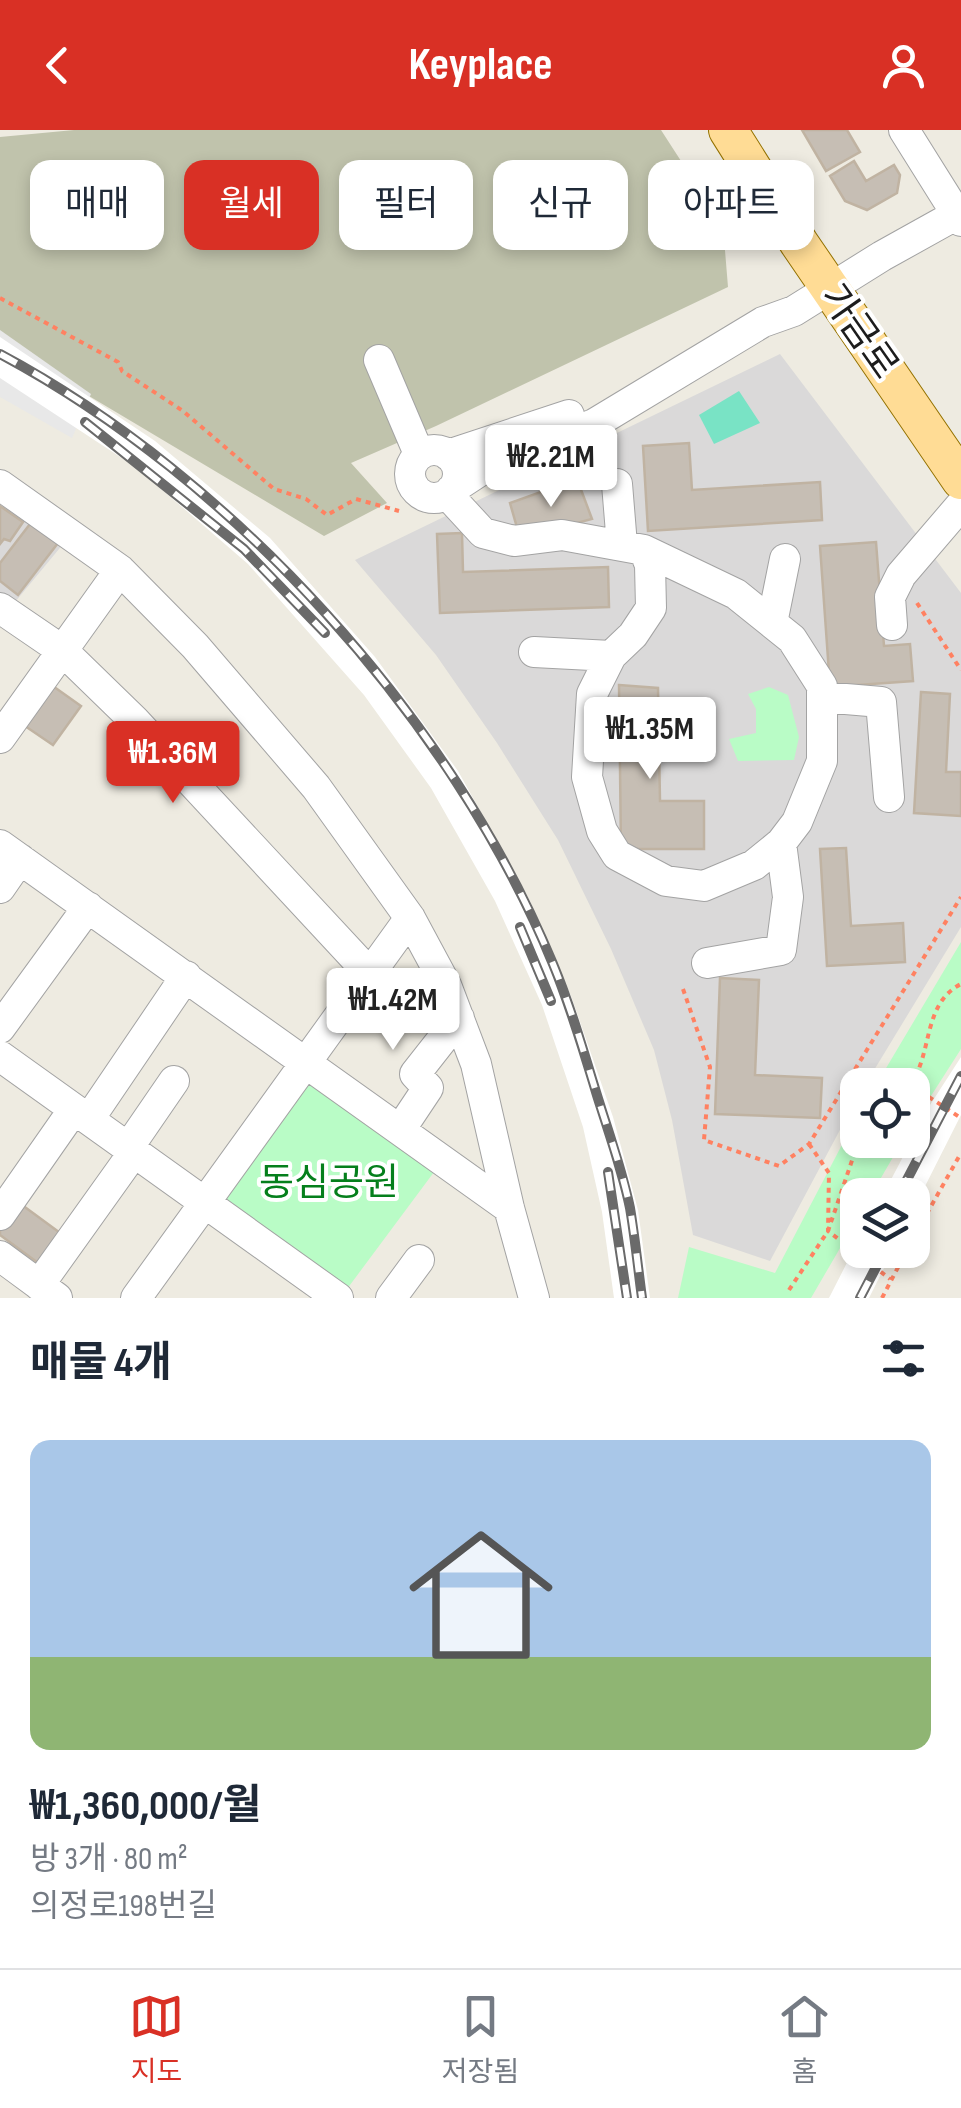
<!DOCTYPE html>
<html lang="ko">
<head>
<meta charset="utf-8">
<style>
  body { margin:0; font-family:"Sofia Sans Condensed","Noto Sans KR",sans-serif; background:#f6f6f7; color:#1f2937; height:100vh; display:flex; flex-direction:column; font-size:38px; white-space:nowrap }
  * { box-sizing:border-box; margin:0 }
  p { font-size:32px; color:#747a83 }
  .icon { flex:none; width:55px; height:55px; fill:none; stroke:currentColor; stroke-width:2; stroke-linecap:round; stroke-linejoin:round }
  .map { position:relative; height:1168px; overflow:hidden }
  .details { display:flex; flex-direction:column; background:#fff; flex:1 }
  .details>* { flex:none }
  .banner { position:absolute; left:30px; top:30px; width:902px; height:90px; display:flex; gap:20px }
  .buttons { position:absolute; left:840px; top:938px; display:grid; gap:20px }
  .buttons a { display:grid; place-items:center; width:90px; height:90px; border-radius:20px; background:#fff; box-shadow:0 5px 15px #0003; font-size:50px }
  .price { position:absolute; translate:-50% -85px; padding:0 22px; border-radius:10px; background:#fff; color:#222; font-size:32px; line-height:65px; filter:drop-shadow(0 2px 5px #0008) }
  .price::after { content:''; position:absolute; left:50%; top:60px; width:30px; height:22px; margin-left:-15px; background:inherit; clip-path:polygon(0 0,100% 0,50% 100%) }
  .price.on { background:#d93025; color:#fff }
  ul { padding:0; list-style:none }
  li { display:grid; align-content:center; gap:20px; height:530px; padding:0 30px }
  li span { display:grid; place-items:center; height:310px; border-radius:20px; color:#555 }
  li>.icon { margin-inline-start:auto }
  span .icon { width:180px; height:180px; fill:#fffc; stroke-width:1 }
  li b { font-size:42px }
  h2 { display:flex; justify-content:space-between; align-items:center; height:120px; padding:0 30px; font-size:42px }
  .chip { padding:0 35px; border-radius:20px; background:#fff; box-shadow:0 5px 15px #0003; font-size:35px; line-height:90px }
  .chip.on { background:#d93025; color:#fff }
  header { display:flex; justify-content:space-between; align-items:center; height:130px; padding:0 30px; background:#d93025; color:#fff; font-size:45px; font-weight:700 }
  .tabs { display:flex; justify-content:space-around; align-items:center; height:140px; border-top:2px solid #e0e1e3; background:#fff; font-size:28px; color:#747a83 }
  .tabs a { display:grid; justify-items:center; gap:5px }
  .tabs .on { color:#d93025 }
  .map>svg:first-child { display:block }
  .residential { fill:#dad9d9 }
  .construction { fill:#c0c3ac }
  .park { fill:#b9fcc6 }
  .pitch { fill:#79e3c5 }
  .parking { fill:#e8e8e8 }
  .pier { fill:#fff }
  .building { fill:#c6beb4; stroke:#c0b3a2; stroke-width:2.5 }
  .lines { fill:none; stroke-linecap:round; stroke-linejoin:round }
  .minor-casing { stroke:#a3a3a3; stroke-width:32 }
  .major-casing { stroke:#947200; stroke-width:40 }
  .path { stroke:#ff8161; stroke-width:4; stroke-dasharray:5 5; stroke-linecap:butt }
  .minor { stroke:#fff; stroke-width:30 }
  .major { stroke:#ffdc95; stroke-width:38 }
  .rail-casing { stroke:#6a6a6a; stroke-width:10 }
  .rail { stroke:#fff; stroke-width:6; stroke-dasharray:19; stroke-linecap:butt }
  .labels { text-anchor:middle; stroke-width:8; stroke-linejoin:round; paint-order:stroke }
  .street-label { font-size:38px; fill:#1c1c1c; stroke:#fff }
  .park-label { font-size:38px; fill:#057f1c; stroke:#fff }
</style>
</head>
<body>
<header><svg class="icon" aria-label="back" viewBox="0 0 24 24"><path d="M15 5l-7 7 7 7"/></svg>Keyplace<svg class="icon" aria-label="person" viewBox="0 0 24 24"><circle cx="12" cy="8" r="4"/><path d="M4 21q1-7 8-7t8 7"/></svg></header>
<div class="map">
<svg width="961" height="1168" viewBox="0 0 961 1168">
  <rect width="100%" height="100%" fill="#eeebe1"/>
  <path class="residential" d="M780 224 961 463V797L865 955H858L857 968 770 1131 693 1105 672 990 654 920 611 819 558 710 497 613 436 525 355 430Z
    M0 370 64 413 15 472 0 462Z"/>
  <path class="construction" d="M74 0H661L723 96 728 157 436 296 351 333 387 373 324 406 0 213V7Z"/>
  <path class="park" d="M769 557 788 565 799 607 794 630 738 631 729 609 756 603V579L748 564Z
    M961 812V919L913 994 912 955H876Z
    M307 942 437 1038 347 1159 218 1068Z
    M857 986 858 1010H903L871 1065H858L857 1089 811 1168H678L689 1117 775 1143Z"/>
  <path class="pitch" d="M739 261 760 293 714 314 699 285Z"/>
  <path class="parking" d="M0 200 91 264 72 308 0 267Z"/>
  <path class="pier" d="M0 207 155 311 270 408 375 527 458 641 530 771 571 866 613 987 638 1080 650 1168H614L602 1082 583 997 542 875 495 771 431 658 364 565 248 434 137 338 0 248Z
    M961 927V985L913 1080 912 1065H883L930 975Z
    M857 1113 858 1120H893L869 1168H829Z"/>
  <path class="building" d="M802 0H847L860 22 826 41Z
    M854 31 866 51 894 35 900 45 897 63 867 80 845 71 830 46Z
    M689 313 692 360 820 352 822 390 648 401 643 316Z
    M577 349 592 389 520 408 510 373Z
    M0 376 23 392 10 411 4 409 0 414Z
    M30 394 58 413 18 465 0 451V433Z
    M462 403 463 442 608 437 609 477 440 483 437 404Z
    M876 412 884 516 910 514 913 551 830 557 820 416Z
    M50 554 81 576 53 615 22 594Z
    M619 555 658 558 660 671H704V719H621Z
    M921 562 950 564 946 642H961V686L914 683Z
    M846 718 851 796 903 793 905 832 827 836 820 719Z
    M720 848 759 850 755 945 822 948 820 988 715 984Z
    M18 1072 67 1108 45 1138 0 1105V1097Z"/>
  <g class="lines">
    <g class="minor-casing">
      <path id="minor" d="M904 0 961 91
        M379 230 419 324
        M410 344a24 24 0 1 1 48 0a24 24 0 1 1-48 0Z
        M448 325 569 285
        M617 354 622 415
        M0 355 120 440 195 516 316 657 410 788 446 855 476 934 509 1078 534 1168
        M451 360 486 337 594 294 763 192 794 181 882 126 961 82
        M447 364 483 403 514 411 562 405 644 420 736 464 792 509 822 556V631L797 692 781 713 754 735 704 756 666 751 617 725 602 701 587 647 592 564 611 526 633 505 651 478 650 435 644 420
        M0 478 63 521 134 590 370 844
        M772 493 785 429
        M892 495 890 467 901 445 961 375
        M534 522 611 526
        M822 567 881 572 889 667
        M0 608 120 440
        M0 715 509 1078
        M0 758 20 729
        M707 833 781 820 788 767 781 713
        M0 898 88 777
        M0 926 338 1168
        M89 989 186 846
        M400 1000 428 958 415 944 459 888
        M128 1018 174 951
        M0 1085 74 979
        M0 1126 57 1168
        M39 1155 134 1022
        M136 1168 410 788
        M391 1168 419 1130"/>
    </g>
    <g class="major-casing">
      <path id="major" d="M728 0 799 113 961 350"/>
    </g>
    <path class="path" d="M0 168 118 232 122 241 183 281 274 359 306 369 327 385 356 369 399 381
      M917 473 961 540
      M683 859 710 937 704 1010 779 1036 809 1014 961 767
      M910 955C933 924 922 874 961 854
      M912 956 961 988
      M809 1014 829 1043 828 1101 890 1149
      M912 1110 961 1023
      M789 1160 828 1101 859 1010
      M882 1168 907 1120"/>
    <use href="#minor" class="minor"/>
    <use href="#major" class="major"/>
    <g class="rail-casing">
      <path id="rail" d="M0 224C233 348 452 589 553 834 570 875 583 919 596 962 608 1001 622 1039 630 1078 635 1108 638 1138 642 1168
        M85 292 244 419 325 503
        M520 797 551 871
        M608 1042 627 1168
        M899 1065 961 946
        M860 1168 885 1120"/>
    </g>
    <use href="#rail" class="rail"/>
  </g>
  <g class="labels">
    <g class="street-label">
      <text transform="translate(860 201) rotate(55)" y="13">가금로</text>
    </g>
    <g class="park-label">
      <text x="329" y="1065">동심공원</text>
    </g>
  </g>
</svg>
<div class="buttons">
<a><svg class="icon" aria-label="locate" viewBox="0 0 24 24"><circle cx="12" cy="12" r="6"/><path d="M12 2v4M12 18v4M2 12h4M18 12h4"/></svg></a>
<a><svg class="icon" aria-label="layers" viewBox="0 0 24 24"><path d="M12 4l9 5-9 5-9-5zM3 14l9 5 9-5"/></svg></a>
</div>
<b class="price" style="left:551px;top:380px">₩2.21M</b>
<b class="price" style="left:650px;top:652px">₩1.35M</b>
<b class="price on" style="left:173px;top:676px">₩1.36M</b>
<b class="price" style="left:393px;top:923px">₩1.42M</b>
<div class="banner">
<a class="chip">매매</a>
<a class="chip on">월세</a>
<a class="chip">필터</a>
<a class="chip">신규</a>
<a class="chip">아파트</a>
</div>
</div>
<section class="details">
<h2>매물 4개<svg class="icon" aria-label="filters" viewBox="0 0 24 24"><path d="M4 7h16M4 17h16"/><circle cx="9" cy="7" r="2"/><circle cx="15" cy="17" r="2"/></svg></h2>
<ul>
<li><span style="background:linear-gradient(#a9c7e8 70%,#8fb573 0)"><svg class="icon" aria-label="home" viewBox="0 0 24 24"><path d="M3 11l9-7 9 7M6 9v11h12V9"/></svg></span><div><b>₩1,360,000/월</b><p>방 3개 · 80 m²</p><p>의정로198번길</p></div></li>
</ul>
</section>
<nav class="tabs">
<a class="on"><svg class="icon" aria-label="map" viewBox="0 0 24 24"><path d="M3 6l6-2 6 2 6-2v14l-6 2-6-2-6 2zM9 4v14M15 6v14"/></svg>지도</a>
<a><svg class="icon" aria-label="saved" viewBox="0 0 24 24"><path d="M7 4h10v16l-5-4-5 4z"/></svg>저장됨</a>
<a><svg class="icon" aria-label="home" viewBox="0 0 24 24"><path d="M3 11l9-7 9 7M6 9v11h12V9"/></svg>홈</a>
</nav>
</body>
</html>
